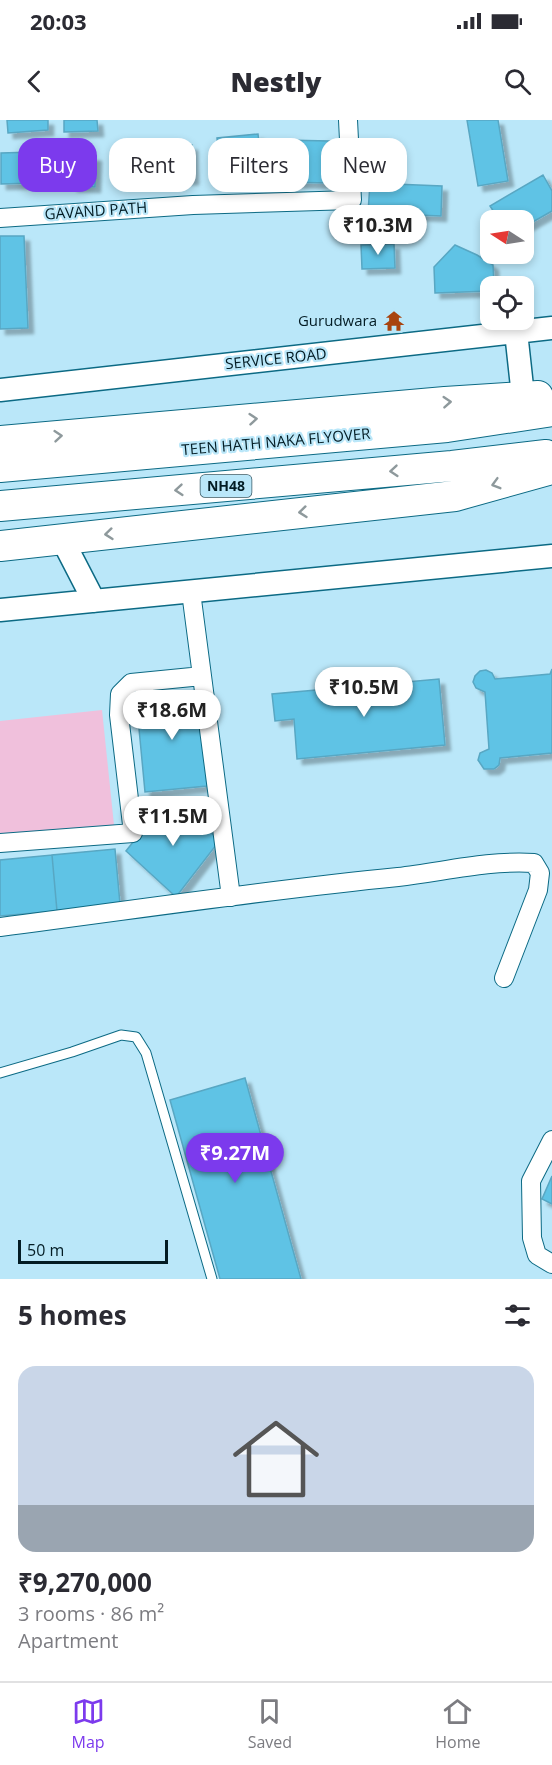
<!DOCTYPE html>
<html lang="en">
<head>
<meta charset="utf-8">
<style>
  body { margin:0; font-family:"Open Sans",sans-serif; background:#f7f7f7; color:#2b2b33; height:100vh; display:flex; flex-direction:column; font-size:22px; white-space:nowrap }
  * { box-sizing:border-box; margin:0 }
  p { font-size:20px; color:#7c7c81 }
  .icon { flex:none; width:33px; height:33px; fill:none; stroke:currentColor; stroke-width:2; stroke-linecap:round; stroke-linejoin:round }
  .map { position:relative; height:1159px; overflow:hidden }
  .side { display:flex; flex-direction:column; background:#fff; flex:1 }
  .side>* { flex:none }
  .hud { position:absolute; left:18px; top:18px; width:516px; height:54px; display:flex; gap:12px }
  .needle { width:39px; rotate:282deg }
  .buttons { position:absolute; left:480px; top:90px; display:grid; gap:12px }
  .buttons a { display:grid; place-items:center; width:54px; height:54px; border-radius:12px; background:#fff; box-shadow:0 3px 9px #0003; font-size:30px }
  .scale { position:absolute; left:18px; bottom:15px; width:150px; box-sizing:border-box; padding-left:6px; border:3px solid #031c24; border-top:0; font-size:16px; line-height:21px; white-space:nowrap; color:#031c24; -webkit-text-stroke:4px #bae7f9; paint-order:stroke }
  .price { position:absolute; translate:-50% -51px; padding:0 14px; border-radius:21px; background:#fff; color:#222; font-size:20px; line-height:39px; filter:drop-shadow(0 2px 3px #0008) }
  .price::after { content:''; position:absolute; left:50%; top:36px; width:18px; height:14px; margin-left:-9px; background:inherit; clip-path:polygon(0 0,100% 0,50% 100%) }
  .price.current { background:#7c3aed; color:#fff }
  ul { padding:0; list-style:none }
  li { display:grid; align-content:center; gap:12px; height:318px; padding:0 18px }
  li+li { border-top:2px solid #e1e1e2 }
  li span { display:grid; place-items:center; height:186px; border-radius:18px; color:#555 }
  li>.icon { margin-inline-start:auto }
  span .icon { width:108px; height:108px; fill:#fffc; stroke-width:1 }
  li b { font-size:26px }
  h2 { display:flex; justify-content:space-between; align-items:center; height:72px; padding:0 18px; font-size:26px }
  .tag { padding:0 21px; border-radius:18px; background:#fff; box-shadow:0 3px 9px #0003; font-size:21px; line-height:54px }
  .tag.current { background:#7c3aed; color:#fff }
  .status { display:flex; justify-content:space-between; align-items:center; height:42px; padding:0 30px; background:#fff; direction:ltr }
  .status svg { height:16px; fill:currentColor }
  header { display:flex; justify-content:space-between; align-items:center; height:78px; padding:0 18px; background:#fff; font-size:27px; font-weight:800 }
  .tabs { display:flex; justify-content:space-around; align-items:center; height:84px; border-top:2px solid #e1e1e2; background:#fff; font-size:16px; color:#7c7c81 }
  .tabs a { display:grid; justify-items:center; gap:3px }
  .tabs .current { color:#7c3aed }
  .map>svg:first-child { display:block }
  .green { fill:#f0c0dc }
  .building { fill:#5ec3e5; stroke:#58a7c3; stroke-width:1.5; filter:url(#shadow) }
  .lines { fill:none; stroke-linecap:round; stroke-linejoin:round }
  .service-casing { stroke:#0c6a84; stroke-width:11 }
  .minor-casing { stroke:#0c6a84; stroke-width:20 }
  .tertiary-casing { stroke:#0c6a84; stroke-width:25 }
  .trunk-casing { stroke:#0c6a84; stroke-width:32 }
  .service { stroke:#fff; stroke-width:9 }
  .minor { stroke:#fff; stroke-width:18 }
  .tertiary { stroke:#fff; stroke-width:22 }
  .trunk { stroke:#fff; stroke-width:30 }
  .oneway { stroke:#8e999c }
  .labels { text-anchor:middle; stroke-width:4.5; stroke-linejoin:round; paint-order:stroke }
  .shield { fill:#bae7f9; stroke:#3a5964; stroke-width:1.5 }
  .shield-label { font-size:14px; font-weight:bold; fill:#031c24 }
  .street-label { font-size:15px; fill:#031c24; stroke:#bae7f9 }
  .poi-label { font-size:15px; fill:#031c24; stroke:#bae7f9; text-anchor:end }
</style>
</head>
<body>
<div class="status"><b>20:03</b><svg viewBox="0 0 49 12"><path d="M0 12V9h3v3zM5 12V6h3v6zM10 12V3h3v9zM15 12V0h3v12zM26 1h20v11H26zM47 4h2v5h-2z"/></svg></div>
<header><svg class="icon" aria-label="back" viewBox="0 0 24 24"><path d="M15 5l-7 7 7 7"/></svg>Nestly<svg class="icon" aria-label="search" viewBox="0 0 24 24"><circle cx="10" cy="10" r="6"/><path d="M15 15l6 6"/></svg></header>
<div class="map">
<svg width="552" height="1159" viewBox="0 0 552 1159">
  <defs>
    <filter id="shadow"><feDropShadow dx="5.5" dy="5.5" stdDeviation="1.5" flood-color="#0004"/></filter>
  </defs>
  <rect width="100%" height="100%" fill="#bae7f9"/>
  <path class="green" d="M102 590 114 705 0 717V601Z"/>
  <path class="building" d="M7 0H48V10L8 13Z
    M64 0H97L98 11 64 12Z
    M467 0H498L508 61 478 66Z
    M258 14 262 48 220 53 217 18Z
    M282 20 330 21V63L281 62Z
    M192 25 193 59 121 62 120 29Z
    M67 31V62L1 64V33Z
    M72 35 96 36 95 67 72 66Z
    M543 55 552 71V91L524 107V100H499L490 86Z
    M370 63 442 66 441 96 368 93Z
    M0 116H24L28 208 0 209Z
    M394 124 395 148 362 149 361 125Z
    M455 125 477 135 493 145 494 166H490V171L435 173 434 147Z
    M552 549V633L500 638 499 645 494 649H484L478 640 480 633 489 629 485 572 476 568 473 562 475 556 480 551 486 550 492 553 495 559 550 554Z
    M439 559 445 625 297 639 294 599 275 601 272 574Z
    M198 570 207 666 145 672 136 577Z
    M167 679 220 720 176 777 126 731Z
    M115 729 120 784 57 791 52 735Z
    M52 735 57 791 0 796V740Z
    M245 958 301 1159H220L170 980Z
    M552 1056V1084L542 1079Z"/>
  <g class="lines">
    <g class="service-casing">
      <path id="service" d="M0 953 72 932 121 915 136 917 146 933 212 1159"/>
    </g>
    <g class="minor-casing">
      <path id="minor" d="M0 98 193 85 352 80 348 0
        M191 472 231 777
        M0 723 133 713 119 595 120 574 131 563 202 556
        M0 807C133 790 265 770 398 757 443 752 488 740 534 743L540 753 538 770 504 858
        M552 1020 531 1061 532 1118 537 1135 552 1144"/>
    </g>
    <g class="tertiary-casing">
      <path id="tertiary" d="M516 212 523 276
        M0 270 552 208
        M62 419 94 481
        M0 490 552 436"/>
    </g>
    <g class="trunk-casing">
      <path id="trunk" d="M0 321 445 282 538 276
        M0 347 447 307 552 291
        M0 386 452 346 546 335
        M0 426 455 376 552 349"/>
    </g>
    <use href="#service" class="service"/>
    <use href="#minor" class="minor"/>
    <use href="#tertiary" class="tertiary"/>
    <use href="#trunk" class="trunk"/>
  </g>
  <defs><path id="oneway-chevron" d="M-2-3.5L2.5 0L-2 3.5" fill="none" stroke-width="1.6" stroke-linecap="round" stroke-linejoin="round" transform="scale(1.5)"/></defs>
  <g class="oneway">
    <use href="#oneway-chevron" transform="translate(447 282) rotate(-4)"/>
    <use href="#oneway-chevron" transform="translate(253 299) rotate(-5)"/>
    <use href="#oneway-chevron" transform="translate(58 316) rotate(-5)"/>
    <use href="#oneway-chevron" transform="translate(394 351) rotate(175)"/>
    <use href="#oneway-chevron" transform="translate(496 364) rotate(164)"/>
    <use href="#oneway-chevron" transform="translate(179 370) rotate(175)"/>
    <use href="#oneway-chevron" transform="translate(303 392) rotate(174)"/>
    <use href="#oneway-chevron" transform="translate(109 414) rotate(174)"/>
  </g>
  <defs>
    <g id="temple-bare" transform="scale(1.62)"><path d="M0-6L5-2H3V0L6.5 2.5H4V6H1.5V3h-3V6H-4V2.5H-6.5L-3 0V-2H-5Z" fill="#a8440f" stroke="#bae7f9" stroke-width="2.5" paint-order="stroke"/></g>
  </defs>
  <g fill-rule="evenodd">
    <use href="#temple-bare" x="394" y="201"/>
  </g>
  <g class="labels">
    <rect class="shield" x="200.5" y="355" width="51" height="22" rx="4.5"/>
    <g class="shield-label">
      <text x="226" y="371">NH48</text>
    </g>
    <g class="street-label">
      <text transform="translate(96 91) rotate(-4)" y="5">GAVAND PATH</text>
      <text transform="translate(276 239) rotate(-6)" y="5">SERVICE ROAD</text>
      <text transform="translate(276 322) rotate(-5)" y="5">TEEN HATH NAKA FLYOVER</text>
    </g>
    <g class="poi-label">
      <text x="377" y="206">Gurudwara</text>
    </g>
  </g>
</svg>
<div class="buttons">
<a><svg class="needle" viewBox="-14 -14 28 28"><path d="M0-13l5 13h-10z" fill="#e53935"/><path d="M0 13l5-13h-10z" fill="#7c7c81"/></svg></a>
<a><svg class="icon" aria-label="locate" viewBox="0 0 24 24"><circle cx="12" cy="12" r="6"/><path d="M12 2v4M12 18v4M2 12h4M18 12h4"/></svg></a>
</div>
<div class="scale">50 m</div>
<b class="price" style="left:378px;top:136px">₹10.3M</b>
<b class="price" style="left:364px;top:598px">₹10.5M</b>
<b class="price" style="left:172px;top:621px">₹18.6M</b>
<b class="price" style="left:173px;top:727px">₹11.5M</b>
<b class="price current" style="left:235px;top:1064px">₹9.27M</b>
<div class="hud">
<a class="tag current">Buy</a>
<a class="tag">Rent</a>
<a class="tag">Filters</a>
<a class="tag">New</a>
</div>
</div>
<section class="side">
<h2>5 homes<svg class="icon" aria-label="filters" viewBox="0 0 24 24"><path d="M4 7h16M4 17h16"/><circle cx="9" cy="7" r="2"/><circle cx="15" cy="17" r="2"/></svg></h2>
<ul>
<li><span style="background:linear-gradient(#c9d6e8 75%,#9aa5b1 0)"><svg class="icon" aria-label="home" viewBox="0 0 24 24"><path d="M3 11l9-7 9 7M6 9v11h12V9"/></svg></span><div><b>₹9,270,000</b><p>3 rooms · 86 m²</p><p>Apartment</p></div></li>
</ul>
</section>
<nav class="tabs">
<a class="current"><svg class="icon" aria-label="map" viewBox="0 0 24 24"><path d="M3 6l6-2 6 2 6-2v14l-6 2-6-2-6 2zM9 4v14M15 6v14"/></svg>Map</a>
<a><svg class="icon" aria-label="saved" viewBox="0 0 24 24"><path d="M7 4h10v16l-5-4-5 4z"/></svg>Saved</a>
<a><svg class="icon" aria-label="home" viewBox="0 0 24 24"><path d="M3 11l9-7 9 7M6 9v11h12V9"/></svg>Home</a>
</nav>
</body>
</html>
